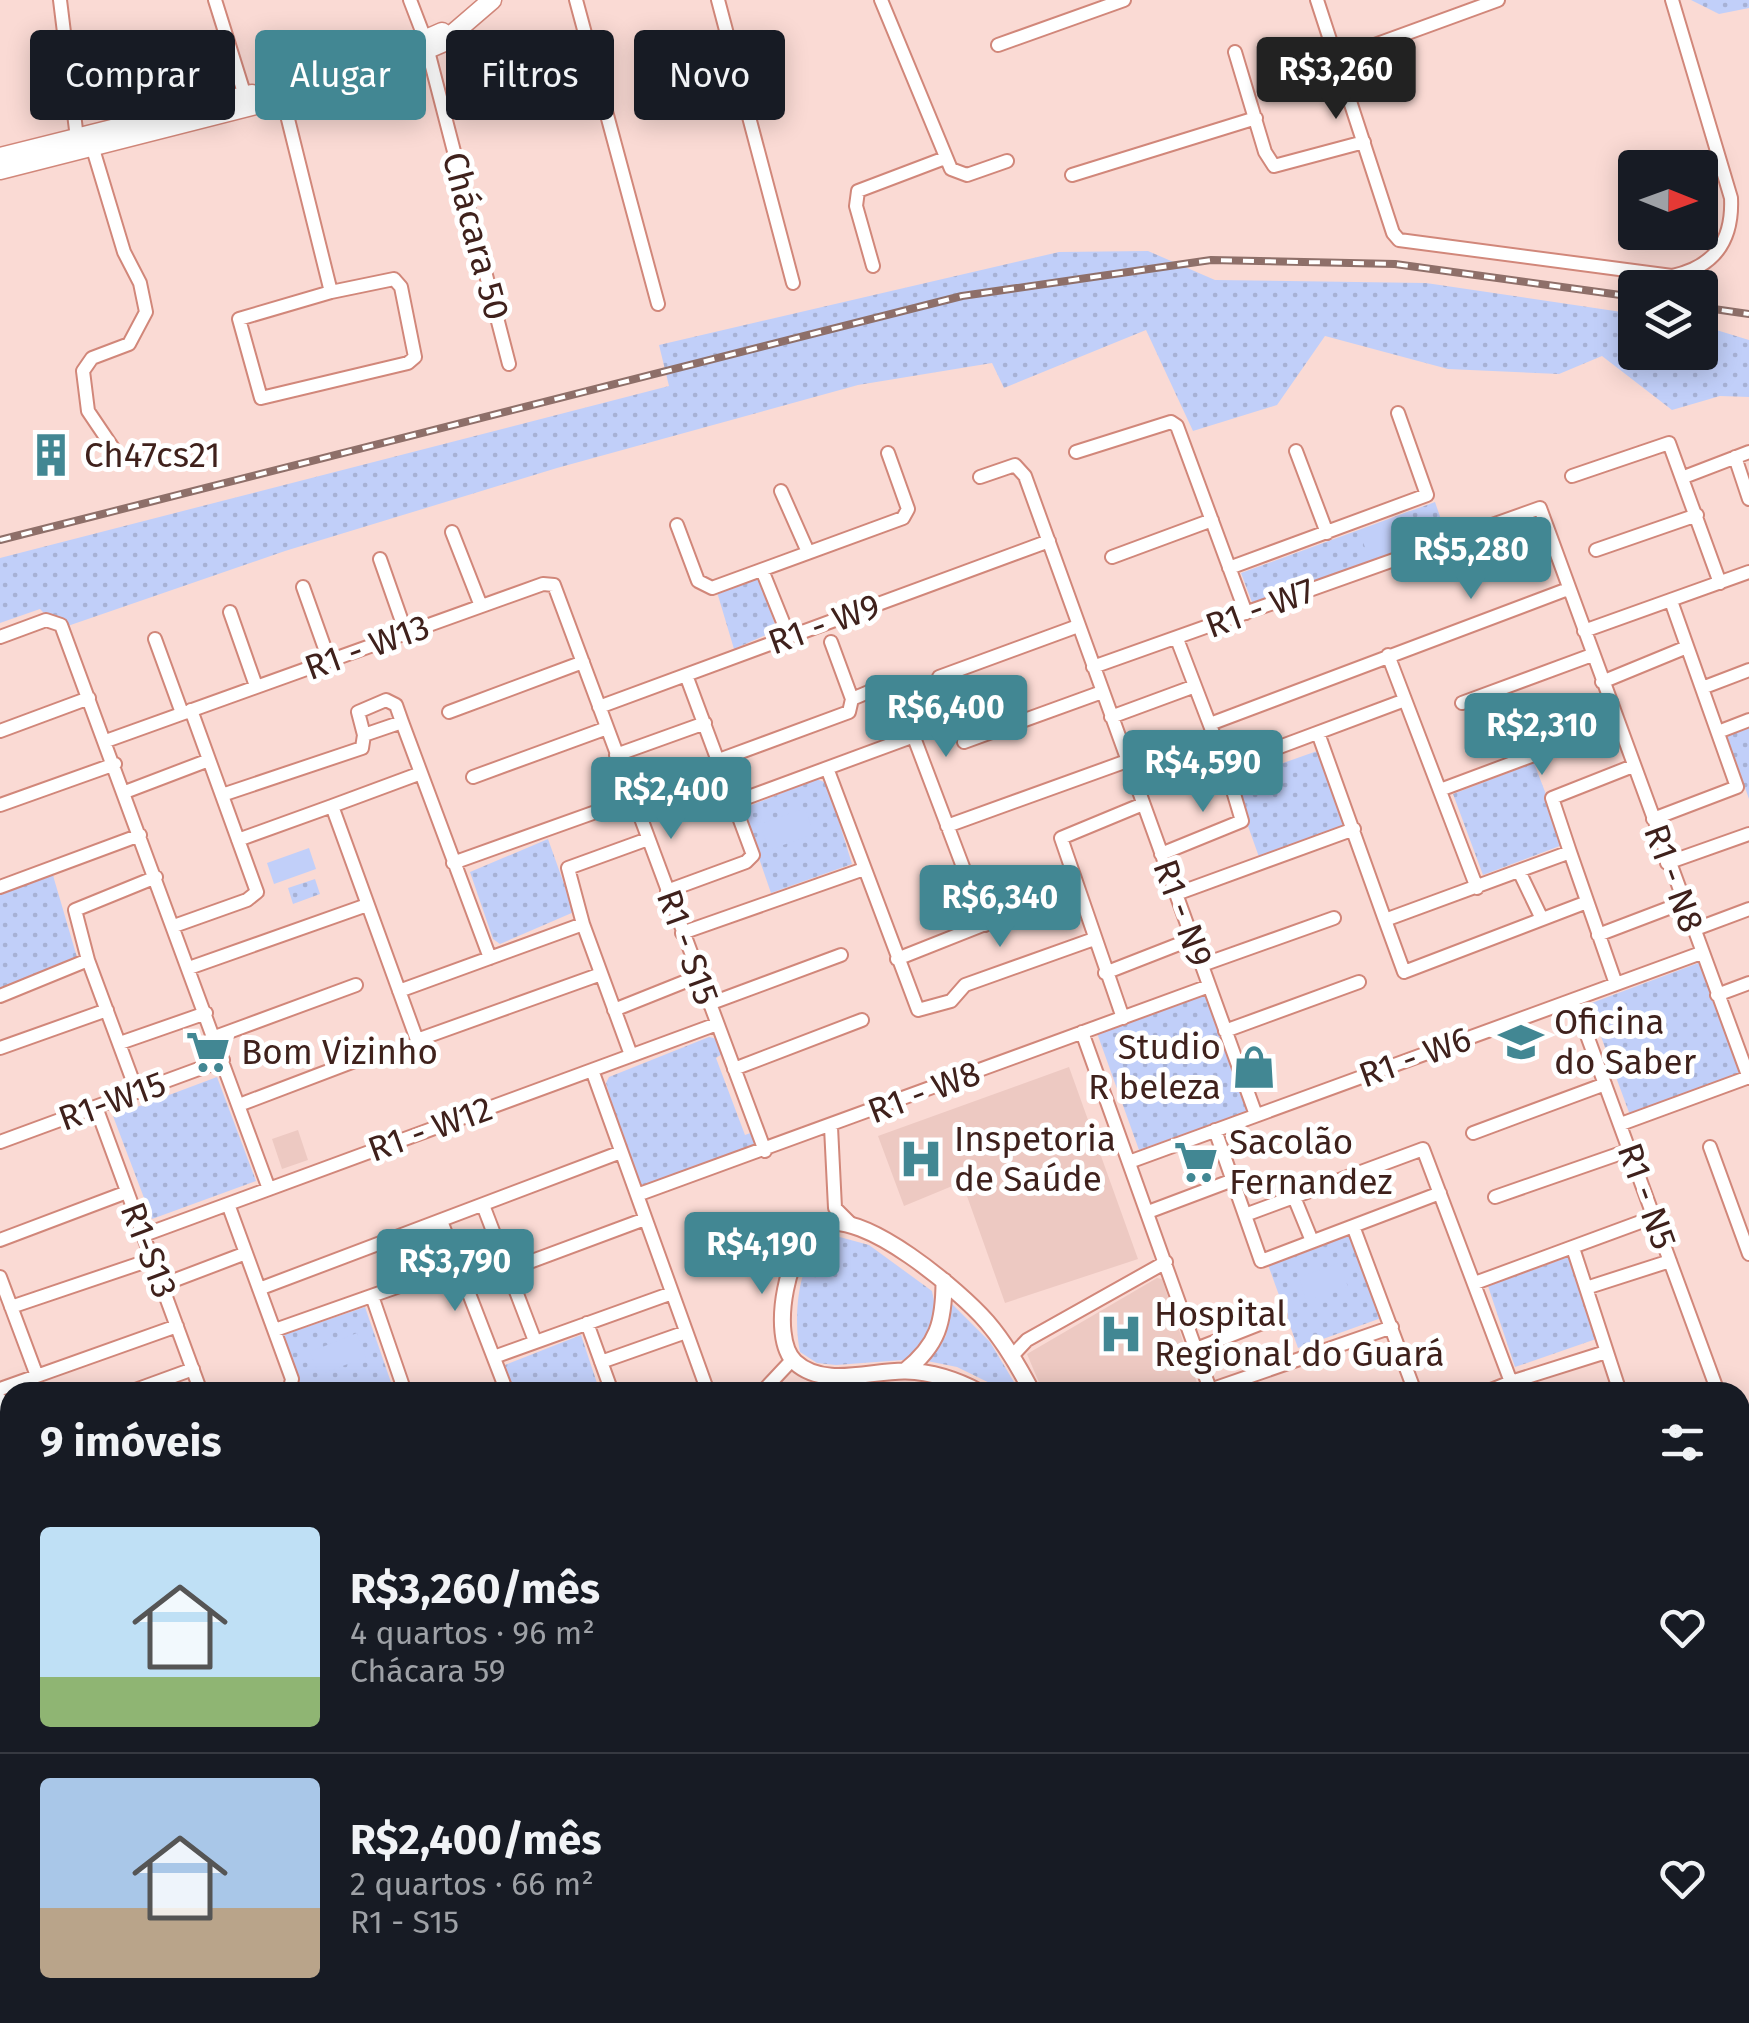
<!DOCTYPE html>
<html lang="pt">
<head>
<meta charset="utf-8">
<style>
  body { margin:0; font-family:"Fira Sans",sans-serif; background:#242831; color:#f1f3f6; height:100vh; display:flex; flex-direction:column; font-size:38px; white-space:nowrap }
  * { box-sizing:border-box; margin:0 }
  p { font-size:32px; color:#9ea1a6 }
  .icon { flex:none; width:55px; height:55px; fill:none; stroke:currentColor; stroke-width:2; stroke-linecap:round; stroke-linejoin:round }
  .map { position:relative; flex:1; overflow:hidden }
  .panel { position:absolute; left:0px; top:1382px; width:1750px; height:642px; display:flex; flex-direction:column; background:#171b24; border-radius:30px 30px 0 0; box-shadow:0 5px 25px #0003 }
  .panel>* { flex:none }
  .guide { position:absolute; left:30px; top:30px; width:1000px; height:90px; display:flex; gap:20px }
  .needle { width:65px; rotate:91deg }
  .controls { position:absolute; left:1618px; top:150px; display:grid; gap:20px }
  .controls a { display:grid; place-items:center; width:100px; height:100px; border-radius:10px; background:#171b24; box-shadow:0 5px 25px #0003; font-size:50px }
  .price { position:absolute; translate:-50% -85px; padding:0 22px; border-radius:10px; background:#428793; color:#fff; font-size:32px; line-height:65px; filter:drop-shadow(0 2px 5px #0008) }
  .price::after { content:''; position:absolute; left:50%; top:60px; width:30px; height:22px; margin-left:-15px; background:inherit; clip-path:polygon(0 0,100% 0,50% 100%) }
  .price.selected { background:#222; color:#fff }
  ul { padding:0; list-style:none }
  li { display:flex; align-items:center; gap:30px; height:250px; padding:0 40px }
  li+li { border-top:2px solid #363941 }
  li span { display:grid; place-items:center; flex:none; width:280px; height:200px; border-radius:10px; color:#555 }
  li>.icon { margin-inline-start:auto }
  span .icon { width:120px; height:120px; fill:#fffc; stroke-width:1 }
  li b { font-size:42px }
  h2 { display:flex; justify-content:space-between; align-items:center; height:120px; padding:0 40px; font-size:42px }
  .pill { padding:0 35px; border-radius:10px; background:#171b24; box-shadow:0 5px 25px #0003; font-size:35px; line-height:90px }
  .pill.selected { background:#428793; color:#fff }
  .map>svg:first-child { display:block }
  .built { fill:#edc9c2 }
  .grass { fill:url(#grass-dots) }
  .garden { fill:#c1cff9 }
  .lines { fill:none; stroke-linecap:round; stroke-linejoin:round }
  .minor-casing { stroke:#d1877a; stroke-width:16 }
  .tertiary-casing { stroke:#d1877a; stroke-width:19 }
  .secondary-casing { stroke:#d1877a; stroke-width:21 }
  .minor { stroke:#fff; stroke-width:12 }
  .tertiary { stroke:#fff; stroke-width:15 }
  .secondary { stroke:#fff; stroke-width:18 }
  .rail-casing { stroke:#8e6f69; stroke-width:8 }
  .rail { stroke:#fff; stroke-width:4; stroke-dasharray:11; stroke-linecap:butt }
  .labels { text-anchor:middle; stroke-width:10; stroke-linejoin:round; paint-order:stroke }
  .street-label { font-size:35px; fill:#3f211c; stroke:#fff }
  .poi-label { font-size:35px; fill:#3f211c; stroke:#fff; text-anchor:start }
</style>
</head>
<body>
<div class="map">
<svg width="1749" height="2023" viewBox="0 0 1749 2023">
  <defs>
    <pattern id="grass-dots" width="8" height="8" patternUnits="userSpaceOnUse" patternTransform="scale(2.5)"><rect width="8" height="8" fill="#c1cff9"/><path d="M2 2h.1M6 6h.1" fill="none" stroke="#a7b1d5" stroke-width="1.8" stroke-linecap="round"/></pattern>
  </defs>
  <rect width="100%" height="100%" fill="#fadad4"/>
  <path class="built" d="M1069 1067 1138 1259 1005 1303 962 1182 904 1206 878 1136Z
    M298 1130 308 1160 282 1169 272 1139Z
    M1157 1278 1162 1279 1200 1392H1043L1027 1354Z"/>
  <path class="grass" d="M1691 0H1749V8L1719 14Z
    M1148 251 1215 280 1426 283 1635 314V352H1700V325L1749 340V397L1720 396 1672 410 1602 356 1559 374 1448 369 1325 336 1277 405 1193 431 1146 330 1004 388 992 363 858 385 557 468 285 551 59 629 40 609 0 623V558L669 386 659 345 1059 252Z
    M1435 502 1446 534 1253 605 1241 573Z
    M758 578 777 630 734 649 717 592Z
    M1749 728V799L1727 736Z
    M1320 750 1347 827 1259 857 1232 781Z
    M1534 763 1565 844 1483 875 1453 794Z
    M816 779 827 783 852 864 771 893 742 809Z
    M548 839 574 912 500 944 493 939 470 872Z
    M52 872 79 964 0 988V888Z
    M315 879 320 894 293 904 288 888Z
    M1701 962 1741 1074 1630 1115 1589 1004Z
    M1207 994 1248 1111 1139 1150 1097 1033Z
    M709 1037 717 1039 722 1054 716 1058 745 1135 753 1132 754 1148 642 1190 627 1157 606 1083 609 1077Z
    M217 1077 256 1181 152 1219 113 1116Z
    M1353 1231 1384 1317 1298 1348 1267 1262Z
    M836 1236 869 1245 932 1291 937 1317 918 1353 903 1360 836 1365 817 1363 800 1352C793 1318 796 1247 836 1236Z
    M1571 1256 1599 1338 1515 1367 1488 1286Z
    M949 1301 990 1342 1020 1392H1008L957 1367 927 1361 946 1336Z
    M365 1307 394 1391 303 1392 283 1335Z
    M581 1335 600 1392H515L505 1365Z
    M959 2015H1070L1079 2023H941Z"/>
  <path class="garden" d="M1410 511 1422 541 1370 561 1359 531Z
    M805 808 814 834 769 850 760 824Z
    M309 848 316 869 274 884 267 863Z
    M1340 1263 1348 1287 1306 1301 1299 1277Z
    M357 1333 366 1357 319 1375 310 1352Z
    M1749 1459V1517L1743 1520 1740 1462Z
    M1152 2015H1256L1246 2023H1158Z"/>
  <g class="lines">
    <g class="minor-casing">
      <path id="minor" d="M60 0 77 138
        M215 0 245 96
        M410 0 425 39
        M576 0 658 304
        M718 0 793 283
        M881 0 951 169 967 175 1007 161
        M1317 0 1393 233 1399 240 1672 276C1714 267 1733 241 1731 198L1672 0
        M998 45 1124 0
        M428 51 509 364
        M1235 52 1265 152 1274 166 1364 142
        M1339 58 1498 0
        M283 99 331 292 239 319 261 398 408 363 415 357 401 287 394 279 331 292
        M93 149 124 252 140 283 146 312 129 344 92 358 83 371 88 411 113 448
        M1072 175 1256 118
        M873 266 856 206 858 191 945 158
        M1296 451 1327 533
        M1076 452 1171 422 1177 426 1246 613
        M1735 457 1749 499
        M1572 476 1669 443 1720 583
        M980 477 1015 465 1025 476 1256 1115
        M1684 477 1749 452
        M781 491 808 552
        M677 525 698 581 712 588 903 518 908 509 888 453
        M452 532 481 606
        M1596 550 1697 515
        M1112 557 1212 520
        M380 559 406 633
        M1229 568 1427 495 1398 413
        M762 570 789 637
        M303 587 329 660
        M230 612 256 686
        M1584 631 1749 572
        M0 637 46 620 61 625 269 1189
        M155 639 182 713
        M1177 639 1226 767 1405 700
        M1388 655 1477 888
        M1093 667 1540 508 1749 1078
        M939 677 1078 626
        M1602 682 1687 647
        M1702 688 1749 670
        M852 699 885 685 896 690 985 925
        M1462 703 1592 655
        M599 707 1049 541
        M449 712 583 662
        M1111 717 1195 686
        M402 722 364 735 358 712 386 700 396 705 402 722 490 958
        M1210 724 1568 589
        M0 731 89 698
        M1718 732 1749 720
        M1318 733 1385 920 1570 852 1616 984
        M106 741 543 584 554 585 765 1151
        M964 742 1102 692
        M616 755 705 723
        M719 760 849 712 852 699 831 642
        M827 768 918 1010 951 1001 965 985 1094 939
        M473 777 607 728
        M1440 790 1617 724
        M125 792 209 760
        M222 795 362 748 364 735
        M735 802 914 736
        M0 805 115 764
        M332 806 421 773
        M1653 819 1737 787 1671 601
        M947 826 1127 761
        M238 840 332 806 417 1040 601 974
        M1570 852 1552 798 1633 766
        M1161 854 1242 821 1226 767
        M453 863 632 799
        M1667 863 1749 834
        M1519 871 1542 919
        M0 887 140 835
        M667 891 746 862 753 855 686 675
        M1176 894 1354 829
        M1385 920 1404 972 1587 902
        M583 924 568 868 648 839
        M174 926 247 900 257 892 191 710
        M1693 930 1749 909
        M682 933 864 869
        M1598 935 1682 903
        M897 959 1076 888
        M1202 965 1334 918
        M189 968 367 905
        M1105 973 1192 939
        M399 991 583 924 631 1055
        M1717 995 1749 983
        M0 996 88 960
        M1574 1000 1718 1392
        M709 1004 841 955
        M614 1010 699 976
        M1123 1018 1061 838 1143 804
        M1225 1031 1359 982
        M1082 1032 1211 1392
        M215 1037 356 985
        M120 1043 206 1013
        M0 1048 107 1010
        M734 1069 862 1020
        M592 1070 708 1392
        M137 1092 88 960 75 910 156 877
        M239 1105 381 1051
        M96 1107 201 1392
        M1621 1124 1749 1077
        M831 1127 835 1208 850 1223
        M1215 1130 1261 1261 1440 1193
        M1473 1133 1605 1084
        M0 1142 223 1060
        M1710 1147 1749 1254
        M1129 1162 1701 953
        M637 1195 1209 986
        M1294 1197 1312 1241
        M1495 1197 1630 1150
        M228 1204 292 1379 290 1388 281 1392
        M483 1205 535 1341
        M1148 1212 1233 1180
        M1245 1215 1423 1149 1511 1382 1486 1392
        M441 1221 507 1392
        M1353 1226 1415 1392
        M144 1235 717 1024
        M0 1240 127 1192
        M1573 1248 1620 1392
        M508 1270 645 1219
        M0 1277 37 1376
        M1475 1283 1654 1217
        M162 1285 246 1253
        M1586 1288 1670 1261
        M259 1289 621 1152
        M372 1296 405 1392
        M11 1307 153 1259
        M587 1323 612 1392
        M275 1330 459 1265
        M1196 1349 1280 1316
        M1013 1355 1027 1340 1166 1262
        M494 1357 672 1293
        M601 1362 686 1332
        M1511 1382 1606 1352
        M0 1389 177 1326
        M1210 1390 1392 1327
        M130 1392 193 1369
        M762 1392 792 1360
        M0 1399 10 1427
        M0 1501 10 1497
        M1740 1548 1749 1544
        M0 1557 10 1554
        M1740 1576 1749 1600
        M0 1649 10 1645
        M1740 1797 1749 1793
        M0 1826 10 1854
        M1740 1845 1749 1869
        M0 1934 10 1930
        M1740 1952 1749 1948
        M127 2015 130 2023
        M487 2015 491 2023
        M695 2015 698 2023
        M1298 2015 1301 2023
        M11 2023 34 2015
        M195 2023 217 2015
        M289 2023 313 2015
        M502 2023 522 2015
        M760 2023 783 2015
        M1270 2023 1281 2015
        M1544 2023 1566 2015"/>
    </g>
    <g class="tertiary-casing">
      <path id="tertiary" d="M905 1371C938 1345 944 1322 944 1281
        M979 1392C957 1380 931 1372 906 1371 872 1370 824 1389 795 1362 768 1337 788 1240 821 1225 862 1207 961 1292 987 1322 1006 1344 1019 1367 1032 1392"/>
    </g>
    <g class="secondary-casing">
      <path id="secondary" d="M287 85 383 58 442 32
        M0 157 252 94
        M0 170 358 79 442 43 492 0
        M1089 2015 1099 2023
        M1135 2015 1140 2023
        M858 2023 868 2015
        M913 2023 924 2015"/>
    </g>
    <use href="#minor" class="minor"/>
    <use href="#tertiary" class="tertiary"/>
    <use href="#secondary" class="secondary"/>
    <g class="rail-casing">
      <path id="rail" d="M1700 307 1749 314
        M0 540 962 296 1211 260 1395 264 1635 297"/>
    </g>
    <use href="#rail" class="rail"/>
  </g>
  <defs>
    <g id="building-bare" transform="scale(3.45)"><path d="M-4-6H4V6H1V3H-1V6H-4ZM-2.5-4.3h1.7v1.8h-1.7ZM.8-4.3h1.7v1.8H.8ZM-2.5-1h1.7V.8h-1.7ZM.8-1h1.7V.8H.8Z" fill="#428793" stroke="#fff" stroke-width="2.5" paint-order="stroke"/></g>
    <g id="school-bare" transform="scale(3.45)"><path d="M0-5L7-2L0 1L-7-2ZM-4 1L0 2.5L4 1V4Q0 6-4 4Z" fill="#428793" stroke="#fff" stroke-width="2.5" paint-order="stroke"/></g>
    <g id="supermarket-bare" transform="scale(3.45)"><path d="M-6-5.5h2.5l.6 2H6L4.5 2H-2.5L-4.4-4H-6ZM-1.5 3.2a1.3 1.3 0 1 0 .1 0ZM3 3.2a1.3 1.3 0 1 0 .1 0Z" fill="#428793" stroke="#fff" stroke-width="2.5" paint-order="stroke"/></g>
    <g id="shop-bare" transform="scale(3.45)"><path d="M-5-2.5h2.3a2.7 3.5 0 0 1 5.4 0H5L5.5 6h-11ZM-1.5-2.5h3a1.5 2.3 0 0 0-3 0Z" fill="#428793" stroke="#fff" stroke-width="2.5" paint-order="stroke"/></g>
    <g id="hospital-bare" transform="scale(3.45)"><path d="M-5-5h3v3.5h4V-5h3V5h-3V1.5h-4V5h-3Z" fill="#428793" stroke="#fff" stroke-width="2.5" paint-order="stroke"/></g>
  </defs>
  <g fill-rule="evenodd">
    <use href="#building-bare" x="51" y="455"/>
    <use href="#school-bare" x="1521" y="1042"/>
    <use href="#supermarket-bare" x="208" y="1052"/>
    <use href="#shop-bare" x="1254" y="1067"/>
    <use href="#hospital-bare" x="921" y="1159"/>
    <use href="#supermarket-bare" x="1196" y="1162"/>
    <use href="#hospital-bare" x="1121" y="1334"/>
  </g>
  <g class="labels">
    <g class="street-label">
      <text transform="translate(476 236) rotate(75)" y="12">Chácara 50</text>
      <text transform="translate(1260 608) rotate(-20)" y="12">R1 - W7</text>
      <text transform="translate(824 624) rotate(-20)" y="12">R1 - W9</text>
      <text transform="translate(367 647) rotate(-20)" y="12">R1 - W13</text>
      <text transform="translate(1674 878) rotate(70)" y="12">R1 - N8</text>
      <text transform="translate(1183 913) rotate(70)" y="12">R1 - N9</text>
      <text transform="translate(688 947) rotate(70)" y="12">R1 - S15</text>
      <text transform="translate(1415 1057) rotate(-20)" y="12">R1 - W6</text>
      <text transform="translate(924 1092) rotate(-21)" y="12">R1 - W8</text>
      <text transform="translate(112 1101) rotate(-20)" y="12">R1-W15</text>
      <text transform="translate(430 1129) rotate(-20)" y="12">R1 - W12</text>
      <text transform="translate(1647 1196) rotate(70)" y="12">R1 - N5</text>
      <text transform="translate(149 1250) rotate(69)" y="12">R1-S13</text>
    </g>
    <g class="poi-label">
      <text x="84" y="467">Ch47cs21</text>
      <text x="1554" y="1034">Oficina<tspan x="1554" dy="40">do Saber</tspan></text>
      <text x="1221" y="1059" text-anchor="end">Studio<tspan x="1221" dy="40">R beleza</tspan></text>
      <text x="241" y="1064">Bom Vizinho</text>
      <text x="954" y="1151">Inspetoria<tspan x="954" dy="40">de Saúde</tspan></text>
      <text x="1229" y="1154">Sacolão<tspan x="1229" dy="40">Fernandez</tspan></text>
      <text x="1154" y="1326">Hospital<tspan x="1154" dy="40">Regional do Guará</tspan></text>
    </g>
  </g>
</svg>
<div class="controls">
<a><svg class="needle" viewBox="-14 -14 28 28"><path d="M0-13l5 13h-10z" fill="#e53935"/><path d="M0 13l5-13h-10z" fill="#9ea1a6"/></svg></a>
<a><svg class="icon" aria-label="layers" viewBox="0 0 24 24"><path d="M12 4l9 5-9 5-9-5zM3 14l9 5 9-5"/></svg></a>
</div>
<b class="price selected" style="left:1336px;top:122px">R$3,260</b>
<b class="price" style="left:1471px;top:602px">R$5,280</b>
<b class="price" style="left:946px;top:760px">R$6,400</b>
<b class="price" style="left:1542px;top:778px">R$2,310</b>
<b class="price" style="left:1203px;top:815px">R$4,590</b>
<b class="price" style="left:671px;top:842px">R$2,400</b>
<b class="price" style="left:1000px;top:950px">R$6,340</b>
<b class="price" style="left:762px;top:1297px">R$4,190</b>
<b class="price" style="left:455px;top:1314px">R$3,790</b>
<div class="guide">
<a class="pill">Comprar</a>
<a class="pill selected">Alugar</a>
<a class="pill">Filtros</a>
<a class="pill">Novo</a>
</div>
<section class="panel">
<h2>9 imóveis<svg class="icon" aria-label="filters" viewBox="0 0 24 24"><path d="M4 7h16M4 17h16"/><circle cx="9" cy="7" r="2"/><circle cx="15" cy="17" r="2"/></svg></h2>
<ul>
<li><span style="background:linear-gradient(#bfe0f5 75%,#8fb573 0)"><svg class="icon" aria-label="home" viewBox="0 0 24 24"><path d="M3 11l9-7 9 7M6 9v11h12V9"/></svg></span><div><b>R$3,260/mês</b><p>4 quartos · 96 m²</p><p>Chácara 59</p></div><svg class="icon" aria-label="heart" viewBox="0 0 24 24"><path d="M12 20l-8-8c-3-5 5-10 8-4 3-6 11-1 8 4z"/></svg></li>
<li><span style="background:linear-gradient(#a9c7e8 65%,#b9a48a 0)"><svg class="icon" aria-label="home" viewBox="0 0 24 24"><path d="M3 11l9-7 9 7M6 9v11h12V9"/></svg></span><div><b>R$2,400/mês</b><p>2 quartos · 66 m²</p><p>R1 - S15</p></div><svg class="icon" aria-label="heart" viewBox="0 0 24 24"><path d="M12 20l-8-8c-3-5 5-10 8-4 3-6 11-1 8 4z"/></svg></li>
</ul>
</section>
</div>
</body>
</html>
